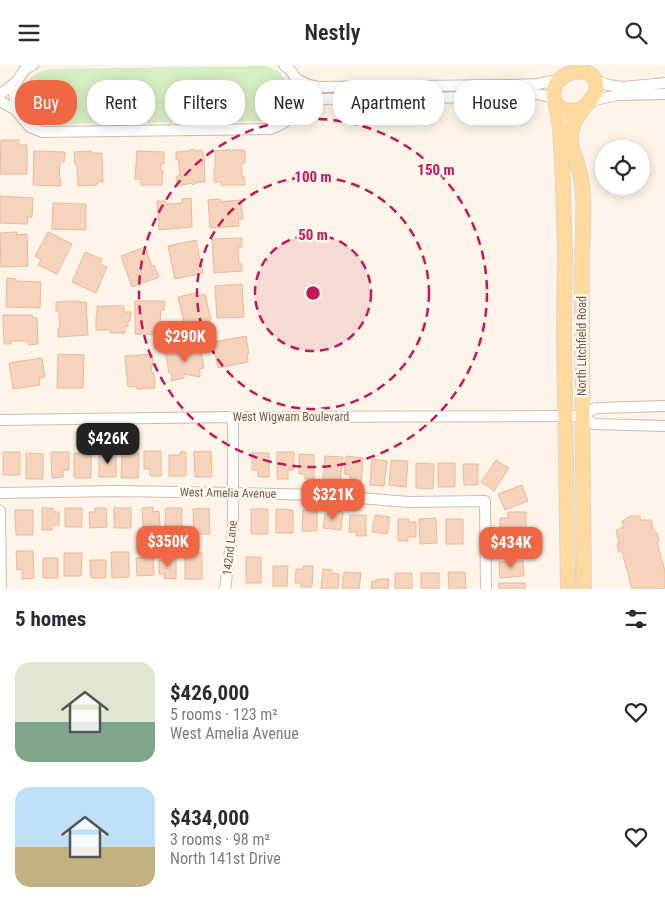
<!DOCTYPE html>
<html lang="en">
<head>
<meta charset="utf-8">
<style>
  body { margin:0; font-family:"Roboto Condensed",sans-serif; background:#f7f7f7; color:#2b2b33; height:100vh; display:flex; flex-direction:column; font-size:19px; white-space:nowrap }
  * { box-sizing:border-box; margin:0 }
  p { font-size:16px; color:#7c7c81 }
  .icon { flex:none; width:28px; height:28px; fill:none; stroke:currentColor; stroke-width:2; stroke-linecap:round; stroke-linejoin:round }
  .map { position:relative; height:524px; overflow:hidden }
  .details { display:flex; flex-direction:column; background:#fff; flex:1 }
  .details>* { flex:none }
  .top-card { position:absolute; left:15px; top:15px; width:635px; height:45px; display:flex; gap:10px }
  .fabs { position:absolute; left:595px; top:75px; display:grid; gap:10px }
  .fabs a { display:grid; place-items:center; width:55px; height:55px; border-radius:50%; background:#fff; box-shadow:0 2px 12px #0003; font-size:25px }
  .price { position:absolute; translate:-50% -42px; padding:0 11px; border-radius:10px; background:#f26743; color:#fff; font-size:16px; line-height:32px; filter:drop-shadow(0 1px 2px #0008) }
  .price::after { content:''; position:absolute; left:50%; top:30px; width:15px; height:11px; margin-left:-8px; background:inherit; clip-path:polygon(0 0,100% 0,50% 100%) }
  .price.on { background:#222; color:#fff }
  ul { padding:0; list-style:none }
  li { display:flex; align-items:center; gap:15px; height:125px; padding:0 15px }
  li span { display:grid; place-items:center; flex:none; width:140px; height:100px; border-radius:15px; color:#555 }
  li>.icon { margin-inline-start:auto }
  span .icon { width:60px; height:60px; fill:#fffc; stroke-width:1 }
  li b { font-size:21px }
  h2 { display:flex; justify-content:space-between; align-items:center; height:60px; padding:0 15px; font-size:21px }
  .tag { padding:0 18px; border-radius:20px; background:#fff; box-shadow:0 2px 12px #0003; font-size:18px; line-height:45px }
  .tag.on { background:#f26743; color:#fff }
  header { display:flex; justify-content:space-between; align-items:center; height:65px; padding:0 15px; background:#fff; font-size:22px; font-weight:600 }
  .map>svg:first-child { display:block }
  .green { fill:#d6eec4 }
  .building { fill:#f6d3bd; stroke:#eab89c }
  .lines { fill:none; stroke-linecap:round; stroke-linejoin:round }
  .minor-casing { stroke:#d2bcac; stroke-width:12 }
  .major-casing { stroke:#ddd4d0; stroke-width:16 }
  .minor { stroke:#fff; stroke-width:10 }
  .major { stroke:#ffd99e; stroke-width:14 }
  .ring { fill:none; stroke:#c2185b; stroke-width:2.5; stroke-dasharray:9 6 }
  .labels { text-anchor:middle; stroke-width:5; stroke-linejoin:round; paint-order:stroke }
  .street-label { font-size:12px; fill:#7c5a49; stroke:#fff9f0 }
  .centre { fill:#c2185b; stroke:#fff9f0; stroke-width:2.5 }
  .ring-label { font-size:15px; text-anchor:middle; font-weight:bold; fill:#c2185b; stroke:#fff9f0; stroke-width:5; stroke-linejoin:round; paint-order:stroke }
</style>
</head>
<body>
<header><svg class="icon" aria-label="menu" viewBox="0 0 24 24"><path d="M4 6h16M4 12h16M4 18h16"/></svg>Nestly<svg class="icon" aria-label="search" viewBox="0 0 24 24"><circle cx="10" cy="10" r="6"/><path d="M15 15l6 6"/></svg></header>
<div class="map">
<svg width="665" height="524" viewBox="0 0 665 524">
  <rect width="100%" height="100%" fill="#fef5e8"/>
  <path class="green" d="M265 1C270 3 276 4 280 8 291 18 291 38 281 49 276 53 271 54 266 56L52 59C47 58 41 57 36 55 21 45 19 21 34 10 38 7 44 5 48 4Z"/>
  <path class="building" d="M1 75H19V80H27V109H0Z
    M193 84 194 86 202 85 204 90 205 117H198L193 120 191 118 179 121 176 112 180 110 179 100 178 94H176V87L189 86Z
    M223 85H245V98H241L242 111H244L245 120H221V117H214V104H215V86Z
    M34 86 65 87 64 97H60L59 113 61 114V121L33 120Z
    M92 86V88H102L103 117H97V120L78 121 77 100H75L74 87Z
    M137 86 164 87V99H161V106H163L162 120H141V114H135Z
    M0 131 33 133 32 152H28L27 159 0 158Z
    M191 133 192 162 159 165 157 136H165L166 139 182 138V134Z
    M220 134 221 137 241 135 243 154H238L239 161 210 163 208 135Z
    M53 138 86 139V165L52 164Z
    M17 167V170L27 169 28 201 1 202 0 168Z
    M48 167 72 179 57 209 38 200 41 195 35 191Z
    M242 173V182H238L239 199H242V206L214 208 212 174Z
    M196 175 203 208 175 214 168 181Z
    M145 182 152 201 154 200 159 212 132 222 121 191Z
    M85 187 102 194 100 199 107 202 96 228 72 217Z
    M7 213 16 214V216L41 217 40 243 6 242Z
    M242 219 244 252 217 253 215 221Z
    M195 228 196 231 205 229 211 255 204 257 205 261 186 265 178 232Z
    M79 236V237H86L88 270 58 272V263H60L59 246H56V237Z
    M135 236H165L164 245H161L160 261 164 262 163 270 135 269Z
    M97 241H124V247H131L130 256H128V262L125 261V268H110V265H96V249H97Z
    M3 250H32L33 253H37L38 279 28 280V276H11V279H4Z
    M246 271 249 289H247L248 297 218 303 213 277Z
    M192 281 200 282 204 303 200 304V312L184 309V313L171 316 172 308H169L165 286 175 284V285L182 287 191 285Z
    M58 289 84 290 83 323H57Z
    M152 289 153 301H151L152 308H154L155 323 137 324V321L128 322 125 291Z
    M42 293 45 312 39 313 40 320 13 324 9 298Z
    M144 386H161V411H150V404H144Z
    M211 386 212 412H195L194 387Z
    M3 387H20V410H3Z
    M51 387H69V405H63V412L52 413Z
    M122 387 139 388 138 413H121Z
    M180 387H186V411H169V390H180Z
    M277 387H294V405H288V414H277Z
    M26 388 43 389V414H26Z
    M74 388H91V413H74Z
    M99 388H116V412H99Z
    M252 388H269V412H258V405H252Z
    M299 389 314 390V414H305V409H299Z
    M325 391 343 392 340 417 323 415Z
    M346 391 363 393 361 418 350 417V410L344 409Z
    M372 394 387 396 384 421 370 420Z
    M391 395 408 396 406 422 389 420Z
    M496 395 509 403 494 426 481 417Z
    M416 398 434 399 433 424 416 423Z
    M438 398H455V422H438Z
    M463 399H478V420H464Z
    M522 420 528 436 505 445 498 429Z
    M153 442V447L159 446 160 461 143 462 142 443Z
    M42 443H53V447H59V460H52V465H42Z
    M65 443H82V462H65Z
    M95 443H106L107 462 90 463 89 447H95Z
    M114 443H131V463H114Z
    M166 443H182V461H165Z
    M209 443 210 469H194L193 444Z
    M251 444H268V469H251Z
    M276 444 293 445V468H276Z
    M15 445H33V470H16Z
    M303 445H317V466H302Z
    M331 446 343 447 341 465 323 463 325 449H331Z
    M508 447H526V464H500V453H508Z
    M350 450H366V471H356L357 467H349Z
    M375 450 390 452 387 469 372 467Z
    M631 451H640L641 455H651L654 467 657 468 659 476 657 477 665 506V523L661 524H632L622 487H619L617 479 619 478 616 466 624 461 622 456Z
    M436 453 437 478 420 479 419 454Z
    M398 454H409V457H416V472H408V476H398Z
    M446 454H463V479H446Z
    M498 471H523V488H498Z
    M16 486H33L34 513 22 514V504L17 505Z
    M111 487H129V512L112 513Z
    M64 488H82L81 511H64Z
    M185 488H202V514H185Z
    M168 491 176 492V514L164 513 165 509H159V495H167Z
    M153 492 154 510 137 511 136 493Z
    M246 492H261V518H246Z
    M43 493H58V513H43Z
    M90 495H106V513H91Z
    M523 496 524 511 500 513 499 497Z
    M273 501H288L287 521H273Z
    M303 501H313L312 522H301V518H295L296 504H303Z
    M323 504 332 505V508L339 509 338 524H321Z
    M344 507 361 508 359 524H342Z
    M448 507H465L466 524H449Z
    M395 508H412V524H395Z
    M421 508H439V524H421Z
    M377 514H389L388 524H371L372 516H377Z
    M499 518H525V524H499Z"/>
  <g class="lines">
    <g class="minor-casing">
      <path id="minor" d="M33 0 25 4 17 16 14 27 15 35 16 45 22 53 30 62 42 67 269 64C279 62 289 55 295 46 304 32 298 9 284 0
        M296 14 309 20 319 22 512 20 537 19 558 15
        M595 15 608 20 623 22 665 18
        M0 29 6 25 17 16
        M0 36 16 45
        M590 36 618 30 665 29
        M295 46C304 39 310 36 320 34L492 32 537 29 554 33
        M581 351 594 359 665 361
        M0 355 233 352 565 351H581L596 343 665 341
        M0 428 117 426 234 428 322 430 409 437 485 436 486 524
        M0 446 1 524
        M225 524 233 463V352"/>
    </g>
    <g class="major-casing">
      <path id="major" d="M556 40 560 63 562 98 565 183 564 268 568 524
        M584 43C573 47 565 47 556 40 554 35 553 30 554 25 557 6 589 0 595 15 600 30 589 35 582 45 576 53 570 64 571 76 571 82 574 88 576 94 579 106 583 118 583 131 584 151 583 171 582 191 581 212 582 232 582 252 582 343 583 433 584 524"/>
    </g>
    <use href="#minor" class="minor"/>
    <use href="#major" class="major"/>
  </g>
  <circle cx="313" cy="228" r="58" fill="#c2185b" fill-opacity=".12"/>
  <g class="ring">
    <circle cx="313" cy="228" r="58"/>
    <circle cx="313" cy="228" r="116"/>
    <circle cx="313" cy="228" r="174"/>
  </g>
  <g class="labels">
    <g class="street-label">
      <text transform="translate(582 281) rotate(-90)" y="4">North Litchfield Road</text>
      <text x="291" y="356">West Wigwam Boulevard</text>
      <text transform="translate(228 428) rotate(1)" y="4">West Amelia Avenue</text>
      <text transform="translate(230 483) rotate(-84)" y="4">142nd Lane</text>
    </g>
  </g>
  <circle cx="313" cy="228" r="8" class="centre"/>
  <g class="ring-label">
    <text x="436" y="110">150 m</text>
    <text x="313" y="117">100 m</text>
    <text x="313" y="175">50 m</text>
  </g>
</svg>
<div class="fabs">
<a><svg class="icon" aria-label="locate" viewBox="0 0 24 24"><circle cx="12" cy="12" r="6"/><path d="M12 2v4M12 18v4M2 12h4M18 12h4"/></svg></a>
</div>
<b class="price" style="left:185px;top:298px">$290K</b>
<b class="price on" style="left:108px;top:400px">$426K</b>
<b class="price" style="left:333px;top:456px">$321K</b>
<b class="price" style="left:168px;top:503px">$350K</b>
<b class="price" style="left:511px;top:504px">$434K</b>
<div class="top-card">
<a class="tag on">Buy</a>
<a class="tag">Rent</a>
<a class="tag">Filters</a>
<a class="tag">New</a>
<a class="tag">Apartment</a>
<a class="tag">House</a>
</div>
</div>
<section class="details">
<h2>5 homes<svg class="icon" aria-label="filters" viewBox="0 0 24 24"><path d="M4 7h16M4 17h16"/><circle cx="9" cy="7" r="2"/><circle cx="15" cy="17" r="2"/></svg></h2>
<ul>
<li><span style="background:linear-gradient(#dfe7d0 60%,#7fa58c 0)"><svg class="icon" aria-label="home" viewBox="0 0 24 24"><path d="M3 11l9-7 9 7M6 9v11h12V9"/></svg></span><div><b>$426,000</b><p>5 rooms · 123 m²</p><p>West Amelia Avenue</p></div><svg class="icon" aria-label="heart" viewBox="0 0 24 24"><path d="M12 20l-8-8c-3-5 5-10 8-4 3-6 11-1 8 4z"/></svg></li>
<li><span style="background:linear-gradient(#bfe0f5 60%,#c2b280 0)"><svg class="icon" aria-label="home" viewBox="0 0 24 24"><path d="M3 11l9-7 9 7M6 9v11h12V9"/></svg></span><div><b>$434,000</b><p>3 rooms · 98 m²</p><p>North 141st Drive</p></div><svg class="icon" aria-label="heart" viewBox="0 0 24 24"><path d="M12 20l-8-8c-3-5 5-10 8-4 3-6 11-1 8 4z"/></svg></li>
</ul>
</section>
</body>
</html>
